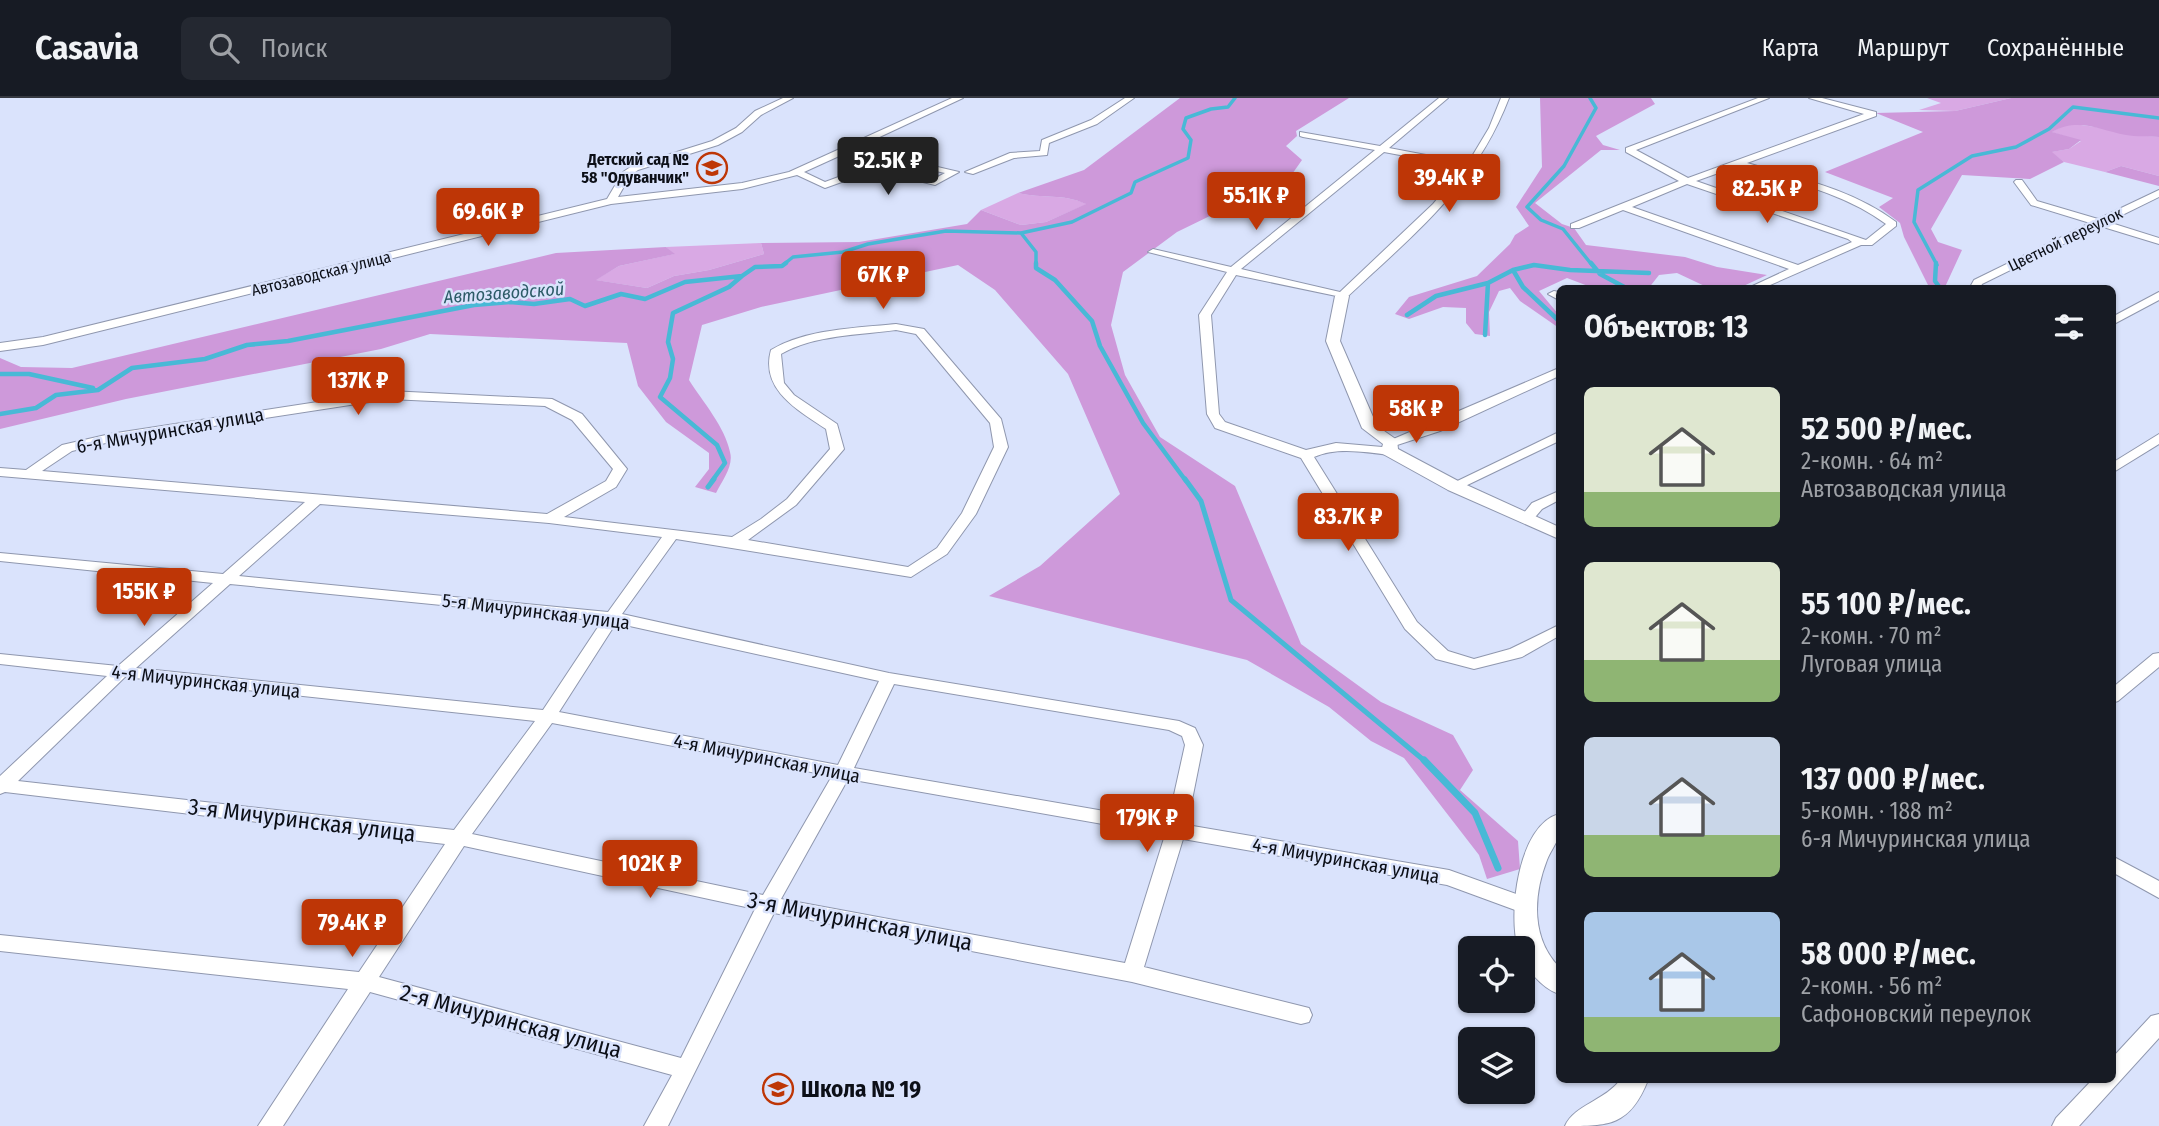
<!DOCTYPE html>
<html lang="ru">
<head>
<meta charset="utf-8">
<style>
  body { margin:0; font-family:"Fira Sans Condensed",sans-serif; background:#242831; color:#f1f3f6; height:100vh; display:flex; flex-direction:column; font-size:26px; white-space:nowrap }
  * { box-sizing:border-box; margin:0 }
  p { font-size:23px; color:#9ea1a6 }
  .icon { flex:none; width:38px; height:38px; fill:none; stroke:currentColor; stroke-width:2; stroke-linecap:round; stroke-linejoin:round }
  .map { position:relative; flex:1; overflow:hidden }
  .panel { position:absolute; left:1556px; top:187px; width:560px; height:798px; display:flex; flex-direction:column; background:#171b24; border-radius:10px; box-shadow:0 2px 5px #0004 }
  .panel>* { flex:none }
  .fabs { position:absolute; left:1458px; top:838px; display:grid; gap:14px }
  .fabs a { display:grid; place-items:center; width:77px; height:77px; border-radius:10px; background:#171b24; box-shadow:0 2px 5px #0004; font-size:35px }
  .price { position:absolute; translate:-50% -60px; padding:0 16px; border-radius:7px; background:#be3606; color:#fff; font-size:23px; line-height:46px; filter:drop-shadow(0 2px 4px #0008) }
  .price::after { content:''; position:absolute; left:50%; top:42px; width:21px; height:16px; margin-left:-10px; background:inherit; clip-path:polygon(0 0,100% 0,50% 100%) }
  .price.current { background:#222; color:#fff }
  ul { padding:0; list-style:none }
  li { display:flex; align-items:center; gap:21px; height:175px; padding:0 28px }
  li span { display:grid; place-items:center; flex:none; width:196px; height:140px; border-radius:10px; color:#555 }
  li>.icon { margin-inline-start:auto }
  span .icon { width:84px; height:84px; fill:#fffc; stroke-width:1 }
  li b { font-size:30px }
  h2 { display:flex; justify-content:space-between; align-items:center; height:84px; padding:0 28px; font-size:30px }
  header { display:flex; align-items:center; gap:42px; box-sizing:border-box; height:98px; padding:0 35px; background:#171b24; border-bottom:2px solid #363941 }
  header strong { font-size:33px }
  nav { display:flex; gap:38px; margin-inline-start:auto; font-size:24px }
  .search { width:490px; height:63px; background:#242831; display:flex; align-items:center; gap:18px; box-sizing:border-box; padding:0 24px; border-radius:10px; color:#9ea1a6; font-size:26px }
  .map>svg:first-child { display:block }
  .green { fill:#d9a9e4 }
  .forest { fill:#ce99da }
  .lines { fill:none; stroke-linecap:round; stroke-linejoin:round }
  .stream-far3 { stroke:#48b9d6; stroke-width:3.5 }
  .stream-far2 { stroke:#48b9d6; stroke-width:4.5 }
  .stream-far1 { stroke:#48b9d6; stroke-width:5 }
  .stream { stroke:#48b9d6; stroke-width:7 }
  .minor-casing { stroke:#8f97ae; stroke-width:2 }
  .tertiary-casing { stroke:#8f97ae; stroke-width:2 }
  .minor { fill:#fff; fill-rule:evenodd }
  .tertiary { fill:#fff; fill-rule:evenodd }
  .labels { text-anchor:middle; stroke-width:5; stroke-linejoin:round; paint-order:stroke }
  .far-poi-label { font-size:16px; font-weight:bold; fill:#0c0f17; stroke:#dae3fc; text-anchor:end }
  .far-street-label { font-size:16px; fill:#0c0f17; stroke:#dae3fc }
  .far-water-label { font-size:18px; font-style:italic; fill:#2c5b67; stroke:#dae3fc }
  .street-label { font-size:19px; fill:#0c0f17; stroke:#dae3fc }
  .near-street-label { font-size:23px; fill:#0c0f17; stroke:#dae3fc }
  .near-poi-label { font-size:23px; font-weight:bold; fill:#0c0f17; stroke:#dae3fc; text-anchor:start }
</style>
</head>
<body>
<header>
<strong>Casavia</strong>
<div class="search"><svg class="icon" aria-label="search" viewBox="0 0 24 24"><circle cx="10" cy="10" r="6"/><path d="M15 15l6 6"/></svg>Поиск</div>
<nav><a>Карта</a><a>Маршрут</a><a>Сохранённые</a></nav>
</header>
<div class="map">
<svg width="2159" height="1028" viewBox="0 0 2159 1028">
  <rect width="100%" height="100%" fill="#dae3fc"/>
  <path class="green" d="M1927 0H2011L1955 13 1919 12 1941 5Z
    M2067 26C2099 27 2127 37 2159 39V78L2121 68 2105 74 2064 64 2051 54 2069 51 2081 43 2051 34Z
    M1018 95C1044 101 1061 95 1087 106L1046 124 1021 127 981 112Z
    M761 145 764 156 709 172 674 178 647 190 595 182 619 168 674 156 666 149Z"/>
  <path class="forest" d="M1180 0H1349L1296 33 1297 38 1286 48 1302 62 1290 79 1177 134 1123 174 1111 227 1125 277 1160 339 1235 388 1301 546 1381 604 1453 637 1473 672 1460 692 1518 743 1520 771 1487 781 1479 757 1404 660 1371 643 1329 609 1247 562 989 498 1040 468 1120 396 1068 276 995 192 958 167 761 209 702 227 689 282C703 304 725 329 730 354 734 368 722 383 716 395L695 389 709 371V355L666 324 638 288 627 245 430 236 381 251 126 301 0 331V260L21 269 72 270 556 155 666 149 675 156 619 168 596 182 647 190 674 178 709 172 764 156 761 145 859 144 967 126 981 112 1021 127 1046 124 1086 106C1062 95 1043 101 1018 95L1084 72Z
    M1540 0H1651L1655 6 1596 38 1603 47 1620 52H1601L1535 105 1562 126 1574 130 1586 147 1685 159 1717 169 1767 177 1737 191H1711L1677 175 1659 177 1648 191H1596L1567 180 1539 193 1559 217V230L1520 203 1510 190 1499 193 1489 214 1490 238 1475 236 1466 225V210L1443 209 1409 221 1395 216 1409 199 1477 178 1510 146 1515 137 1529 128 1516 109 1542 69Z
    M2011 0H2159V39C2148 38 2136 39 2126 37 2099 32 2078 19 2052 34L2081 42 2069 51 2052 54 2064 64 2030 81 1962 77 1931 131 1938 144 1962 152 1945 189 1950 191H1930L1904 139 1900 125 1879 109 1893 100 1825 74 1923 34 1876 15 1955 13Z
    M2121 68 2159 78V88L2105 74Z"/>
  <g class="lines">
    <path class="stream-far3" d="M1590 0 1596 10 1564 68 1527 109 1541 122 1563 131 1592 167
      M1021 135 1036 154V167
      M783 167 793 159 843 154 868 146 946 133 1021 135 1072 124 1131 95 1135 84 1188 60 1191 42 1183 31 1186 20 1211 11 1228 9 1235 0
      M1937 167 1914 124 1918 92 1972 58 2016 49 2049 31 2073 9 2159 20"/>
    <path class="stream-far2" d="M1036 165V170L1055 182 1092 223 1100 248 1143 325 1186 383
      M1591 165 1600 176 1628 191
      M1936 165 1935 183 1940 190
      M1407 217 1436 198 1488 185 1513 172
      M1559 223 1523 189 1513 172 1534 167 1570 172 1649 175
      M1485 237 1488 185
      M0 276H29L93 290
      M0 316 36 310 56 297 98 292 132 270 205 261 247 247 288 243 474 207 510 204 534 206 570 201 585 208 621 196 645 201 685 184 742 178 755 169 782 168 786 165
      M712 383 725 365 717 347 660 299 670 280 673 261 668 244 673 215 729 189 742 178"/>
    <path class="stream-far1" d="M1185 381 1201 403 1231 502 1426 664
      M708 389 714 381"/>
    <path class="stream" d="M1424 662 1475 715 1498 770"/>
    <g class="minor-casing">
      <path id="minor" d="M783 0H793L761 17 742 34 718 47 638 72 630 78 618 99 742 85 789 74 952 0H963L856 50 959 74 935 87 875 72 825 90 797 77 742 91 611 106 43 247 0 253V245L43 239 607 101 623 74 632 68 712 43 736 30 755 13ZM848 54 945 75 934 81 874 66 825 84 804 74Z
        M1125 0H1134L1097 26 1049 45 1047 57 1014 60 973 76 965 74 1010 55 1040 53 1042 42 1091 22Z
        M1439 0H1448L1389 50 1468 65 1489 30 1501 0H1509C1475 89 1414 136 1346 200L1236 177 1211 217 1219 316 1225 324 1306 352 1336 345 1394 350V356L1389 357C1364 354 1337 349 1314 359L1417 524 1448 553 1474 561 1510 551 1559 527V538L1522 559 1474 571 1436 561 1405 531 1301 360 1215 330 1207 316 1199 217 1227 174 1148 154 1153 151 1231 169 1375 52 1303 39 1300 38V34L1380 48ZM1384 54 1464 69 1433 106 1340 194 1241 171Z
        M1758 0H1769L1636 52 1688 80 1864 16 1809 0H1822L1876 14V18L1747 65C1798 80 1852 91 1896 124V128L1872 147H1861L1761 191H1746L1789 171 1623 112 1579 130H1571V126L1679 83 1626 54V50ZM1738 68C1788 83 1843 94 1886 126L1866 142 1863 141 1696 83ZM1687 86 1848 141 1852 144 1798 167 1632 109Z
        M2016 82H2022L2037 103 2098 121 2159 92V99L2108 124 2159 140V146L2100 128 1982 186 1980 191H1969L1974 182 2090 125 2031 107 2014 84Z
        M1554 193 1559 194V202L1548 196Z
        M2159 194V202L2112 227V219Z
        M896 226 924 231 1001 321 1008 349 976 416 947 456 911 479 676 441 622 516 889 575 1179 623 1195 630 1203 647 1187 727 1449 772 1533 802 1536 808 1533 814 1526 816 1447 787 1183 741 1144 869 1309 910 1312 917 1309 924 1301 926 1132 884 774 815 668 1028H644L672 977 370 894 283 1028H258L348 891 0 853V837L359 874 445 746 5 694 0 696V678L107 578 0 566V556L118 568 213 485 0 463V455L223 476 305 404 0 378V370L26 372 62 347 110 336 389 293 552 301 582 316 627 371 616 389 564 419 732 439 761 421 787 401 830 351 826 331C798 312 760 292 771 252 806 231 856 230 896 226ZM896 232 916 236 990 325 994 349 962 415 937 450 908 469 748 442 796 407 844 351 837 326 794 297 784 285 781 256C813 237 859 237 896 232ZM389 301 545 308 572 322 613 371 606 383 547 416 42 373 72 353 110 344ZM320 406 549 425 662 439 608 514 239 478ZM230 486 602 523 543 612 136 570ZM616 525 879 583 838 667 559 614ZM125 579 535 623 454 732 18 683ZM894 586 1169 632 1182 638 1185 647 1168 724 854 670ZM552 625 832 678 763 797 472 736ZM848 681 1165 737 1125 865 781 801ZM464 748 755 811 681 960 379 879Z
        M1559 270V278L1440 333 1391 349 1384 345Z
        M1559 334V343L1459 391 1454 392 1447 388Z
        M2159 336V346L2112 375V365Z
        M1559 393V402L1542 411 1531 424H1521L1519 421 1532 405Z
        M2159 555V569L2118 603 2112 605V590L2153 556Z
        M2112 758 2159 783V800L2112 774Z
        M2159 916V940L2079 1028H2052L2056 1020 2092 982H2112V960L2151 918Z"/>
    </g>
    <g class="tertiary-casing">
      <path id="tertiary" d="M1342 194 1349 198 1340 243 1377 328 1397 342 1398 351 1460 384 1559 429V441L1448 392 1383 356 1381 353 1383 346 1362 330 1326 243 1335 198Z
        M1559 716C1559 722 1561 731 1559 737 1557 745 1550 754 1547 762 1533 798 1531 840 1559 869V896C1542 890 1522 869 1522 850H1518C1508 816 1518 727 1559 716Z
        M1620 982H1648C1630 1028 1609 1028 1565 1028 1574 1007 1606 1002 1620 982Z"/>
    </g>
    <use href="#minor" class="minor"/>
    <use href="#tertiary" class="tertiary"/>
  </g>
  <defs>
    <g id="school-ring" transform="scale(1.575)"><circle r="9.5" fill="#dae3fc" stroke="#be3606" stroke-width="1.5"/><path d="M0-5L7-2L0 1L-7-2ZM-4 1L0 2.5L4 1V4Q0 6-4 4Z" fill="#be3606"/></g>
  </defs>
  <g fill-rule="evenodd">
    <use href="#school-ring" x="712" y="70"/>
    <use href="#school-ring" x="778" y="991"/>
  </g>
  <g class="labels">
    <g class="far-poi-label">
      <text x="689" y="67">Детский сад №<tspan x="689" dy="18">58 "Одуванчик"</tspan></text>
    </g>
    <g class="far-street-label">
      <text transform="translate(2065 141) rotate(-26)" y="6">Цветной переулок</text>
      <text transform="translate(321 175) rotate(-14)" y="6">Автозаводская улица</text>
    </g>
    <g class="far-water-label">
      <text transform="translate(504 195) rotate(-4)" y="6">Автозаводской</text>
    </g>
    <g class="street-label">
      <text transform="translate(170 332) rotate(-10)" y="7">6-я Мичуринская улица</text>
      <text transform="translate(536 513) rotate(7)" y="7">5-я Мичуринская улица</text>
      <text transform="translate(206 583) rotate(6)" y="7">4-я Мичуринская улица</text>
      <text transform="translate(767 660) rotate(11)" y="7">4-я Мичуринская улица</text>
      <text transform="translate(1346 762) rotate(10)" y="7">4-я Мичуринская улица</text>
    </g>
    <g class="near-street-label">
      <text transform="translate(302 722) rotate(7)" y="8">3-я Мичуринская улица</text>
      <text transform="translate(860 823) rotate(11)" y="8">3-я Мичуринская улица</text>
      <text transform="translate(511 923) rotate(15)" y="8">2-я Мичуринская улица</text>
    </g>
    <g class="near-poi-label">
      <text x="801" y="999">Школа № 19</text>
    </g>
  </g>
</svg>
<div class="fabs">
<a><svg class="icon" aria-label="locate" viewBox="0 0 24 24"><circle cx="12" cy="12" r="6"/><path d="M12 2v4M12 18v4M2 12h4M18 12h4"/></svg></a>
<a><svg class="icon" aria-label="layers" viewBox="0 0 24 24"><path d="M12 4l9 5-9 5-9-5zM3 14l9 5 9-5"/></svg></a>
</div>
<b class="price current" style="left:888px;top:99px">52.5K ₽</b>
<b class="price" style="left:1449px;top:116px">39.4K ₽</b>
<b class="price" style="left:1767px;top:127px">82.5K ₽</b>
<b class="price" style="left:1256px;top:134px">55.1K ₽</b>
<b class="price" style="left:488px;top:150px">69.6K ₽</b>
<b class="price" style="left:883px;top:213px">67K ₽</b>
<b class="price" style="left:358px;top:319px">137K ₽</b>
<b class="price" style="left:1416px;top:347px">58K ₽</b>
<b class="price" style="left:1348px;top:455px">83.7K ₽</b>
<b class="price" style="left:144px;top:530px">155K ₽</b>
<b class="price" style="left:1147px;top:756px">179K ₽</b>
<b class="price" style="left:650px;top:802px">102K ₽</b>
<b class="price" style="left:352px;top:861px">79.4K ₽</b>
<section class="panel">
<h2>Объектов: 13<svg class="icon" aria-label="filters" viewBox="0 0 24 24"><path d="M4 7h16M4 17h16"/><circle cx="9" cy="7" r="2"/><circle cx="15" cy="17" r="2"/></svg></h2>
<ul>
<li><span style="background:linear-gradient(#dfe7d0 75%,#8fb573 0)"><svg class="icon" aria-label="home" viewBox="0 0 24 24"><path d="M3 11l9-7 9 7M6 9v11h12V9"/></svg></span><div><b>52 500 ₽/мес.</b><p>2-комн. · 64 m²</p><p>Автозаводская улица</p></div></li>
<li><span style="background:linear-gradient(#dfe7d0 70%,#8fb573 0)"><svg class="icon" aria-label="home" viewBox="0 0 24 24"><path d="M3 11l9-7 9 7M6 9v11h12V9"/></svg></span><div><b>55 100 ₽/мес.</b><p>2-комн. · 70 m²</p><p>Луговая улица</p></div></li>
<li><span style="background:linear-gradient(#c9d6e8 70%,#8fb573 0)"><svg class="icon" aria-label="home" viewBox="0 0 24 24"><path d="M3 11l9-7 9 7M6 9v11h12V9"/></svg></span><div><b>137 000 ₽/мес.</b><p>5-комн. · 188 m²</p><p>6-я Мичуринская улица</p></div></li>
<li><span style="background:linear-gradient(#a9c7e8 75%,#8fb573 0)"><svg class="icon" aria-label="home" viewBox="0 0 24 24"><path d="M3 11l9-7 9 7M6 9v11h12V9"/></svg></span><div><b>58 000 ₽/мес.</b><p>2-комн. · 56 m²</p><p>Сафоновский переулок</p></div></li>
</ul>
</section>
</div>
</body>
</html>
